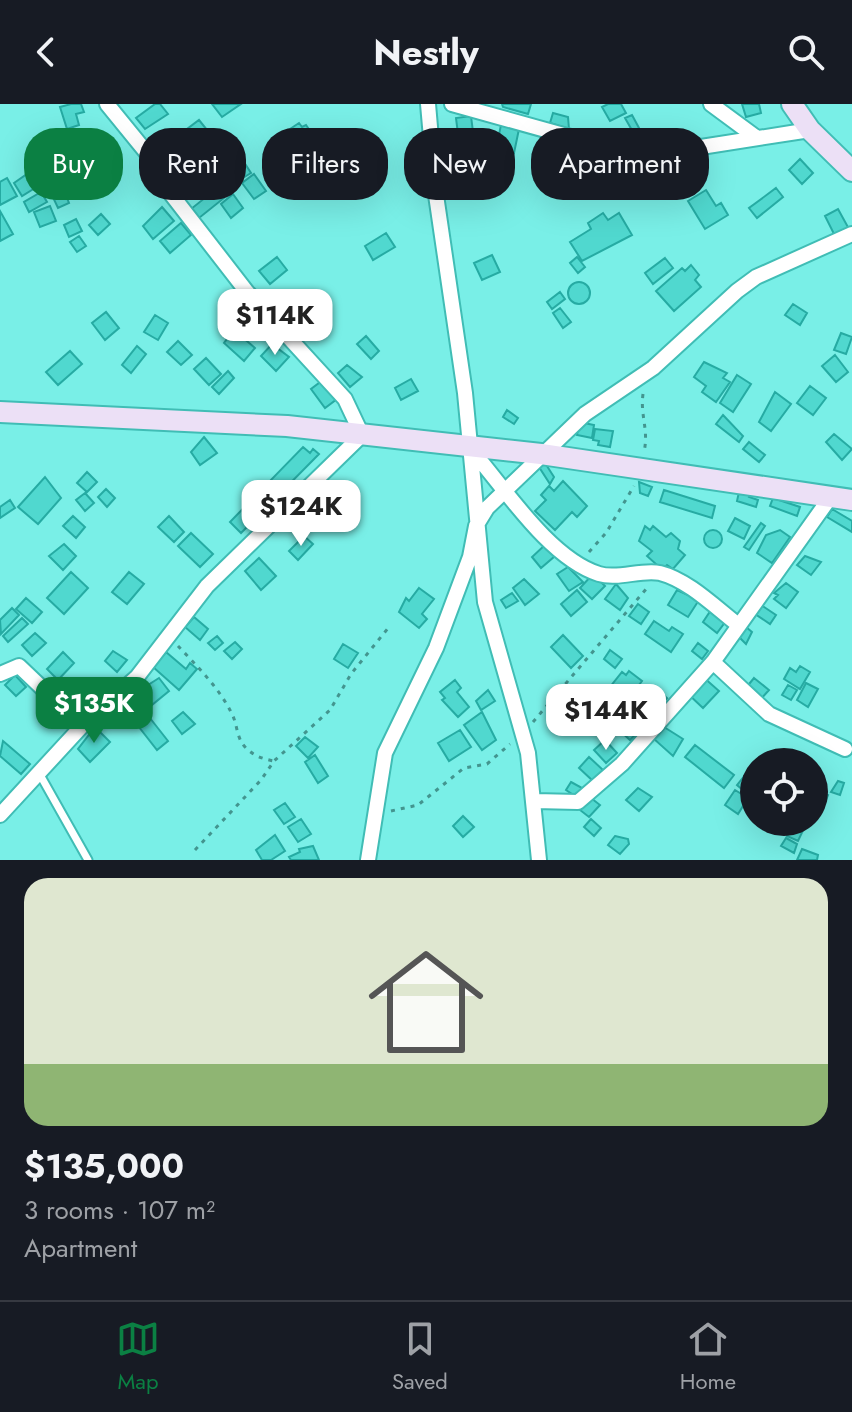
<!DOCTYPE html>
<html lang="en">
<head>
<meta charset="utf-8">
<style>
  body { margin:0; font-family:Jost,sans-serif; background:#242831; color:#f1f3f6; height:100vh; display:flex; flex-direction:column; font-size:30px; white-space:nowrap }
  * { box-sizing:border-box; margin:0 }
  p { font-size:26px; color:#9ea1a6 }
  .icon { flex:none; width:44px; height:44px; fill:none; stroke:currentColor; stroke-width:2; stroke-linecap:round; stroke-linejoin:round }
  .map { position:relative; height:756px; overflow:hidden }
  .drawer { display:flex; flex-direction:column; background:#171b24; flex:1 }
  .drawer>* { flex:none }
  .hud { position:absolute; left:24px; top:24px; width:804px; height:72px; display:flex; gap:16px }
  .fabs { position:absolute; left:740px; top:644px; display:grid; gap:16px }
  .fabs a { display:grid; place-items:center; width:88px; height:88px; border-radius:50%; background:#171b24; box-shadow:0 8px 32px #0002; font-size:40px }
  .price { position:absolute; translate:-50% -68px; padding:0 18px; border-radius:16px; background:#fff; color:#222; font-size:26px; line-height:52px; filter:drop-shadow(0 2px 4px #0008) }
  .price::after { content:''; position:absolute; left:50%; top:48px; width:24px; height:18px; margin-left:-12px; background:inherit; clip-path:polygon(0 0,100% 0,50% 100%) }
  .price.active { background:#0b8043; color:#fff }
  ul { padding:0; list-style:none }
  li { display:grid; align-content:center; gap:16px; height:424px; padding:0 24px }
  li span { display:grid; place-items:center; height:248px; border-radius:24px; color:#555 }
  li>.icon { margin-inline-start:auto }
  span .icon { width:144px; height:144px; fill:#fffc; stroke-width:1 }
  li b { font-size:34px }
  .tag { padding:0 28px; border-radius:32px; background:#171b24; box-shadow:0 8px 32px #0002; font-size:28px; line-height:72px }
  .tag.active { background:#0b8043; color:#fff }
  header { display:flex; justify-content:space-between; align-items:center; height:104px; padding:0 24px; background:#171b24; font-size:36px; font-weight:700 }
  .tab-bar { display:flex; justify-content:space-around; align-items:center; height:112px; border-top:2px solid #363941; background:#171b24; font-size:22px; color:#9ea1a6 }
  .tab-bar a { display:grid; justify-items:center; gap:4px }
  .tab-bar .active { color:#0b8043 }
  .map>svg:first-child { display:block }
  .building { fill:#50d8cf; stroke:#26aba3; stroke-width:2 }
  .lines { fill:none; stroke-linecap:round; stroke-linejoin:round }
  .lane-casing { stroke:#40bdb5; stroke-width:11 }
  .street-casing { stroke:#40bdb5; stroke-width:18 }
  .secondary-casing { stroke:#40bdb5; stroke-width:24 }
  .path { stroke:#43958f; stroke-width:3; stroke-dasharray:4 6; stroke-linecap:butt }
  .lane { stroke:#fff; stroke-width:7 }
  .street { stroke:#fff; stroke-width:14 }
  .secondary { stroke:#ece0f6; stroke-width:20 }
</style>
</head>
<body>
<header><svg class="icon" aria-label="back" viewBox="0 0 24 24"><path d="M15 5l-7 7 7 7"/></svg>Nestly<svg class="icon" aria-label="search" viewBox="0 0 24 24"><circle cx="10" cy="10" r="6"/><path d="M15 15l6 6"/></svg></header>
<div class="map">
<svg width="852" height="756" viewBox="0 0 852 756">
  <rect width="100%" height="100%" fill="#79efe7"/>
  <path class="building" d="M71 0H81L84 8 76 10 79 21 67 25 60 3Z
    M155 0H160L168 10 145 25 136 14Z
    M212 0H241L222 13Z
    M502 0H531L528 10 503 3Z
    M608 0H621L626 9 610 17 602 3Z
    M742 0H759L761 9 746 13Z
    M553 9 568 13 569 25 550 19Z
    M632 11 639 24 633 28 625 14Z
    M471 12 473 28 458 30 456 14Z
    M199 16 212 32 200 42 187 25Z
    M299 19 302 23 306 21 315 34 297 47 284 29Z
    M501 21 519 25 514 49 496 45Z
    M74 41 76 48 79 46 84 63 72 68 62 46Z
    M55 48 66 70 49 78 38 57Z
    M679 48 685 49 691 59 687 62 696 76 681 86 664 58Z
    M295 52 305 67 293 75 283 61Z
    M573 52 584 74 559 86 550 67Z
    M453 53H475V65L453 66Z
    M198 55 210 70 190 86 178 71Z
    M242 55 251 69 236 78 228 65Z
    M800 55 813 69 802 80 789 66Z
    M329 57 346 83 329 94 313 68Z
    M98 58 106 75 95 81 86 64Z
    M27 70 35 84 22 92 14 79Z
    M254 70 266 87 254 95 242 79Z
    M7 74 17 92 0 101V78Z
    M484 77 486 88 471 91 468 80Z
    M63 84 69 99 58 104 51 89Z
    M776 84 783 93 757 114 749 104Z
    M216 85 224 94 199 114 191 105Z
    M706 86 716 102 721 99 728 111 705 125 688 97Z
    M41 88 47 98 29 108 24 98Z
    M233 90 243 104 231 114 221 100Z
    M50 102 56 117 40 123 34 108Z
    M162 103 174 117 153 135 143 122Z
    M838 105 849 125 835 132 825 112Z
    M0 107 13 130 0 137Z
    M603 109 608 116 619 109 632 131 582 157 570 138 591 125 588 119Z
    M101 110 110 120 98 131 89 121Z
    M76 115 82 127 69 133 64 121Z
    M181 119 191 131 170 149 160 137Z
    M386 129 395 143 373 156 365 142Z
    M79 132 86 142 77 148 70 138Z
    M492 151 500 168 482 176 474 159Z
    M277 153 287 166 270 180 259 167Z
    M577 153 585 163 578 169 570 159Z
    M665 154 673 164 653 180 645 169Z
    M691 161 699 171 695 176 701 183 674 207 656 187 682 164 685 167Z
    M568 189a11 11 0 1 1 22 0a11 11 0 1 1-22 0Z
    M560 188 565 195 552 205 547 198Z
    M793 200 807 209 800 221 785 211Z
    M560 204 571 218 563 224 553 209Z
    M106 208 119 224 105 236 92 219Z
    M155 211 168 219 158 236 144 228Z
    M234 226 255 244 244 257 224 239Z
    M841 229 852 233 846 250 834 246Z
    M366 232 379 247 371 255 357 240Z
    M178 237 192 251 181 261 167 248Z
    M272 240 289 253 276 267 261 252Z
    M137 242 146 250 131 269 122 261Z
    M70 247 82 260 58 281 46 268Z
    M835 251 848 268 836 278 822 262Z
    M206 254 221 270 209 281 194 265Z
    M704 258 727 269 723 274 730 278 716 298 702 288 706 282 694 273Z
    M347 261 362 273 350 283 338 269Z
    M228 267 234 274 219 290 212 283Z
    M737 271 751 280 733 308 720 299Z
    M411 275 418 287 401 296 395 284Z
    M323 276 337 295 325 304 311 285Z
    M810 282 826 294 813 311 797 299Z
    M775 288 791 300 771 327 759 318Z
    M507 306 518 314 514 320 503 313Z
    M723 311 743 332 739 338 716 320Z
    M579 318 594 321 592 334 577 331Z
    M595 325 613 327 610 343 598 341 599 337 593 336Z
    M834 330 852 345 842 356 826 338Z
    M204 333 217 349 200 361 191 348Z
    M749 338 765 351 759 358 743 345Z
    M303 343 310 349 313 345 319 350 241 429 230 418Z
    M545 359 554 373 550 380 539 363Z
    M87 368 97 378 87 388 77 379Z
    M45 373 61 394 38 420 18 403Z
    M563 377 587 402 577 413 572 408 555 426 535 407 546 396 541 391 549 382 554 387Z
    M639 378 652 383 648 392 640 389Z
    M106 385 115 394 107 403 98 393Z
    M664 386 715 402 712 414 660 398Z
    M739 388H751L749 393 758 396 756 403 737 397Z
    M85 389 94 399 85 407 76 396Z
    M773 394 800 403 797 412 770 402Z
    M10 396 15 404 0 414V403Z
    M832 405 852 417V428L827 413Z
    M73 412 85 423 76 434 63 422Z
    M169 412 184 428 174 438 158 423Z
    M735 414 750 422 744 435 728 427Z
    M761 419 765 422 749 446 744 443Z
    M645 422 650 426 653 422 666 433 671 429 680 437 678 445 685 451 673 465 667 461 664 464 657 461 647 452 652 447 639 437Z
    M704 435a9 9 0 1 1 18 0a9 9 0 1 1-18 0Z
    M780 426 790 433 772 459 757 449 766 431Z
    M191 429 213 450 200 463 178 442Z
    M304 432 313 440 298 456 289 447Z
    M64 440 76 452 63 466 49 452Z
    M546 440 555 452 541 464 532 453Z
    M805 452 821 458 811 471 797 461Z
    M259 454 276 472 261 486 245 467Z
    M568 463 583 478 569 487 557 470Z
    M71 468 88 484 64 510 47 494Z
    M129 468 144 480 127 500 112 488Z
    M593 470 605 482 592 495 580 484Z
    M524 475 539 490 525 501 513 484Z
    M786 479 798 488 786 504 774 495 778 491 774 489Z
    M616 480 628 494 620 506 605 495Z
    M419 484 434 495 422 510 427 515 419 524 399 508 406 494 409 497Z
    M577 486 587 498 571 512 561 500Z
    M677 486 699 496 688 513 668 501Z
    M512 489 518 497 506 504 501 496Z
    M26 494 42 508 32 519 16 505Z
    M638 500 649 508 641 520 629 512Z
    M761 501 776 511 770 520 755 510Z
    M12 504 19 511 1 530 0 516Z
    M711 506 726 517 717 529 703 518Z
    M194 513 208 525 200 536 185 523Z
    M22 514 28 520 8 538 3 532Z
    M654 517 669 527 672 523 683 530 671 548 645 530Z
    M746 523 752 528 746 540 734 528Z
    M35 529 46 539 32 552 22 541Z
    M563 531 583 552 571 564 551 543Z
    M217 532 223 539 215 546 208 539Z
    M235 538 242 545 232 555 224 547Z
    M698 539 708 547 702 555 692 547Z
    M343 540 358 549 348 564 334 555Z
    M610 546 622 555 615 564 604 555Z
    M113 547 127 556 117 568 105 557Z
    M63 548 74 559 58 576 47 565Z
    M166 548 186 565 190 559 197 565 179 586 153 563Z
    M800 562 810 568 800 585 784 575 790 564 796 568Z
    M629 567 642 577 639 581 645 585 634 600 610 583 622 568 626 571Z
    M15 571 26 583 16 592 5 581Z
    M702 572 719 587 703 604 687 589Z
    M159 574 169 587 147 605 134 590Z
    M754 574 769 586 759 597 745 585Z
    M455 576 461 584 457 588 469 603 458 613 442 596 445 594 440 588Z
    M806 579 818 585 808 603 797 596Z
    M788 581 797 586 791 596 782 591Z
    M655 584 667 594 650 614 639 604Z
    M488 586 495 597 481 606 476 597Z
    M605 593 623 602 616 615 598 605Z
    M183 608 195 620 182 630 172 617Z
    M482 608 496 636 482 646 464 621Z
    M634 608 646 620 630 636 618 625Z
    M146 609 168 637 157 646 135 618Z
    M95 623 110 638 90 658 78 645Z
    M664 623 683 635 673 652 654 635Z
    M460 626 471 643 449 657 438 639Z
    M305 633 318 643 308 654 296 642Z
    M605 636 617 649 606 659 594 646Z
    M3 637 30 660 21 670 0 652Z
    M695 641 734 671 724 684 685 653Z
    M315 651 328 672 318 679 305 658Z
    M589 653 603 666 593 677 579 664Z
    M754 660V690L751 693 737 681Z
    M838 677 844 679 840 691 831 688Z
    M571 678 584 685 578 694 566 686Z
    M638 684 652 693 639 707 626 696Z
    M735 686 748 694 738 710 725 701Z
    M815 686 828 691 823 704 814 700Z
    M591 694 600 701 589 713 580 706Z
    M285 699 295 713 284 720 274 706Z
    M463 712 474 723 463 733 453 722Z
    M301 715 311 730 298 738 288 723Z
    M591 715 601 724 594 732 584 723Z
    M794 718H807L798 737 787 732Z
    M275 731 285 747 271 756H262L256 746Z
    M615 732 628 735 629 740 620 750 608 741Z
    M786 734 797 740 794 749 781 742Z
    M313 742 319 756H291L289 753 300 748 299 745Z
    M802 745 818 751 817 756H797Z"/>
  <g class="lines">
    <g class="lane-casing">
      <path id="lane" d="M39 669 88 756"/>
    </g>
    <g class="street-casing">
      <path id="street" d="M428 0 436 91 465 289 485 498 528 649 539 756
        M452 0 632 50 669 48 810 26
        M711 0 757 34
        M468 342C502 380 548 454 599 470 618 476 641 465 660 469 688 476 715 503 737 520
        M713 558 769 610 845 645
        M0 570 19 562 82 622
        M535 697 578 698 622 660 713 558 832 391
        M0 711 82 622 137 573 207 482 362 331 345 295 247 188 161 77 151 54 107 0
        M368 756 385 649 436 544 470 453 476 422 487 404 585 310 653 264 737 187 756 173 852 130"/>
    </g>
    <g class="secondary-casing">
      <path id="secondary" d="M792 0 810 26 852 67
        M0 308 287 322 541 350 852 396"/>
    </g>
    <path class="path" d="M643 290C640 312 649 325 644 348
      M589 448 606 429 634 382
      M178 542C197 562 220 585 232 610 238 622 236 634 246 644 254 652 263 655 274 657
      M533 618 647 484
      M391 707 418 701 464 664 487 660 510 640
      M195 746 261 676 274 657 330 606 351 570 389 523"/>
    <use href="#lane" class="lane"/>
    <use href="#street" class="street"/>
    <use href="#secondary" class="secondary"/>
  </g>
</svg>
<div class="fabs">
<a><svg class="icon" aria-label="locate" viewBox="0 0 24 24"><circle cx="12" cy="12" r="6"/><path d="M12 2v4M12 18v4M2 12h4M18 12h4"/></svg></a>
</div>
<b class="price" style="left:275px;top:253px">$114K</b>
<b class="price" style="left:301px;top:444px">$124K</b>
<b class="price active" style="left:94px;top:641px">$135K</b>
<b class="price" style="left:606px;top:648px">$144K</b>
<div class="hud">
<a class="tag active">Buy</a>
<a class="tag">Rent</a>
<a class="tag">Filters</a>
<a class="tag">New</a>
<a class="tag">Apartment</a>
</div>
</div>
<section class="drawer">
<ul>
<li><span style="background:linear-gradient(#dfe7d0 75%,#8fb573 0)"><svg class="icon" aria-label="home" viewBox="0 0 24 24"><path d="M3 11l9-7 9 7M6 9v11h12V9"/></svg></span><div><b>$135,000</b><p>3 rooms · 107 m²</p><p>Apartment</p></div></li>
</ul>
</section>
<nav class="tab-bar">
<a class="active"><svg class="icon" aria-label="map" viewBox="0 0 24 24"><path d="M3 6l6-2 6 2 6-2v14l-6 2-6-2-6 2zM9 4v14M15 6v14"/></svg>Map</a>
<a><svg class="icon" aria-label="saved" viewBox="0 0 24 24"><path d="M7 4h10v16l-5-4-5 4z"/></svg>Saved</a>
<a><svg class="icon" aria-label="home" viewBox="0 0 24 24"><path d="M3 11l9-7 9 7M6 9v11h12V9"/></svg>Home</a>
</nav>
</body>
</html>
